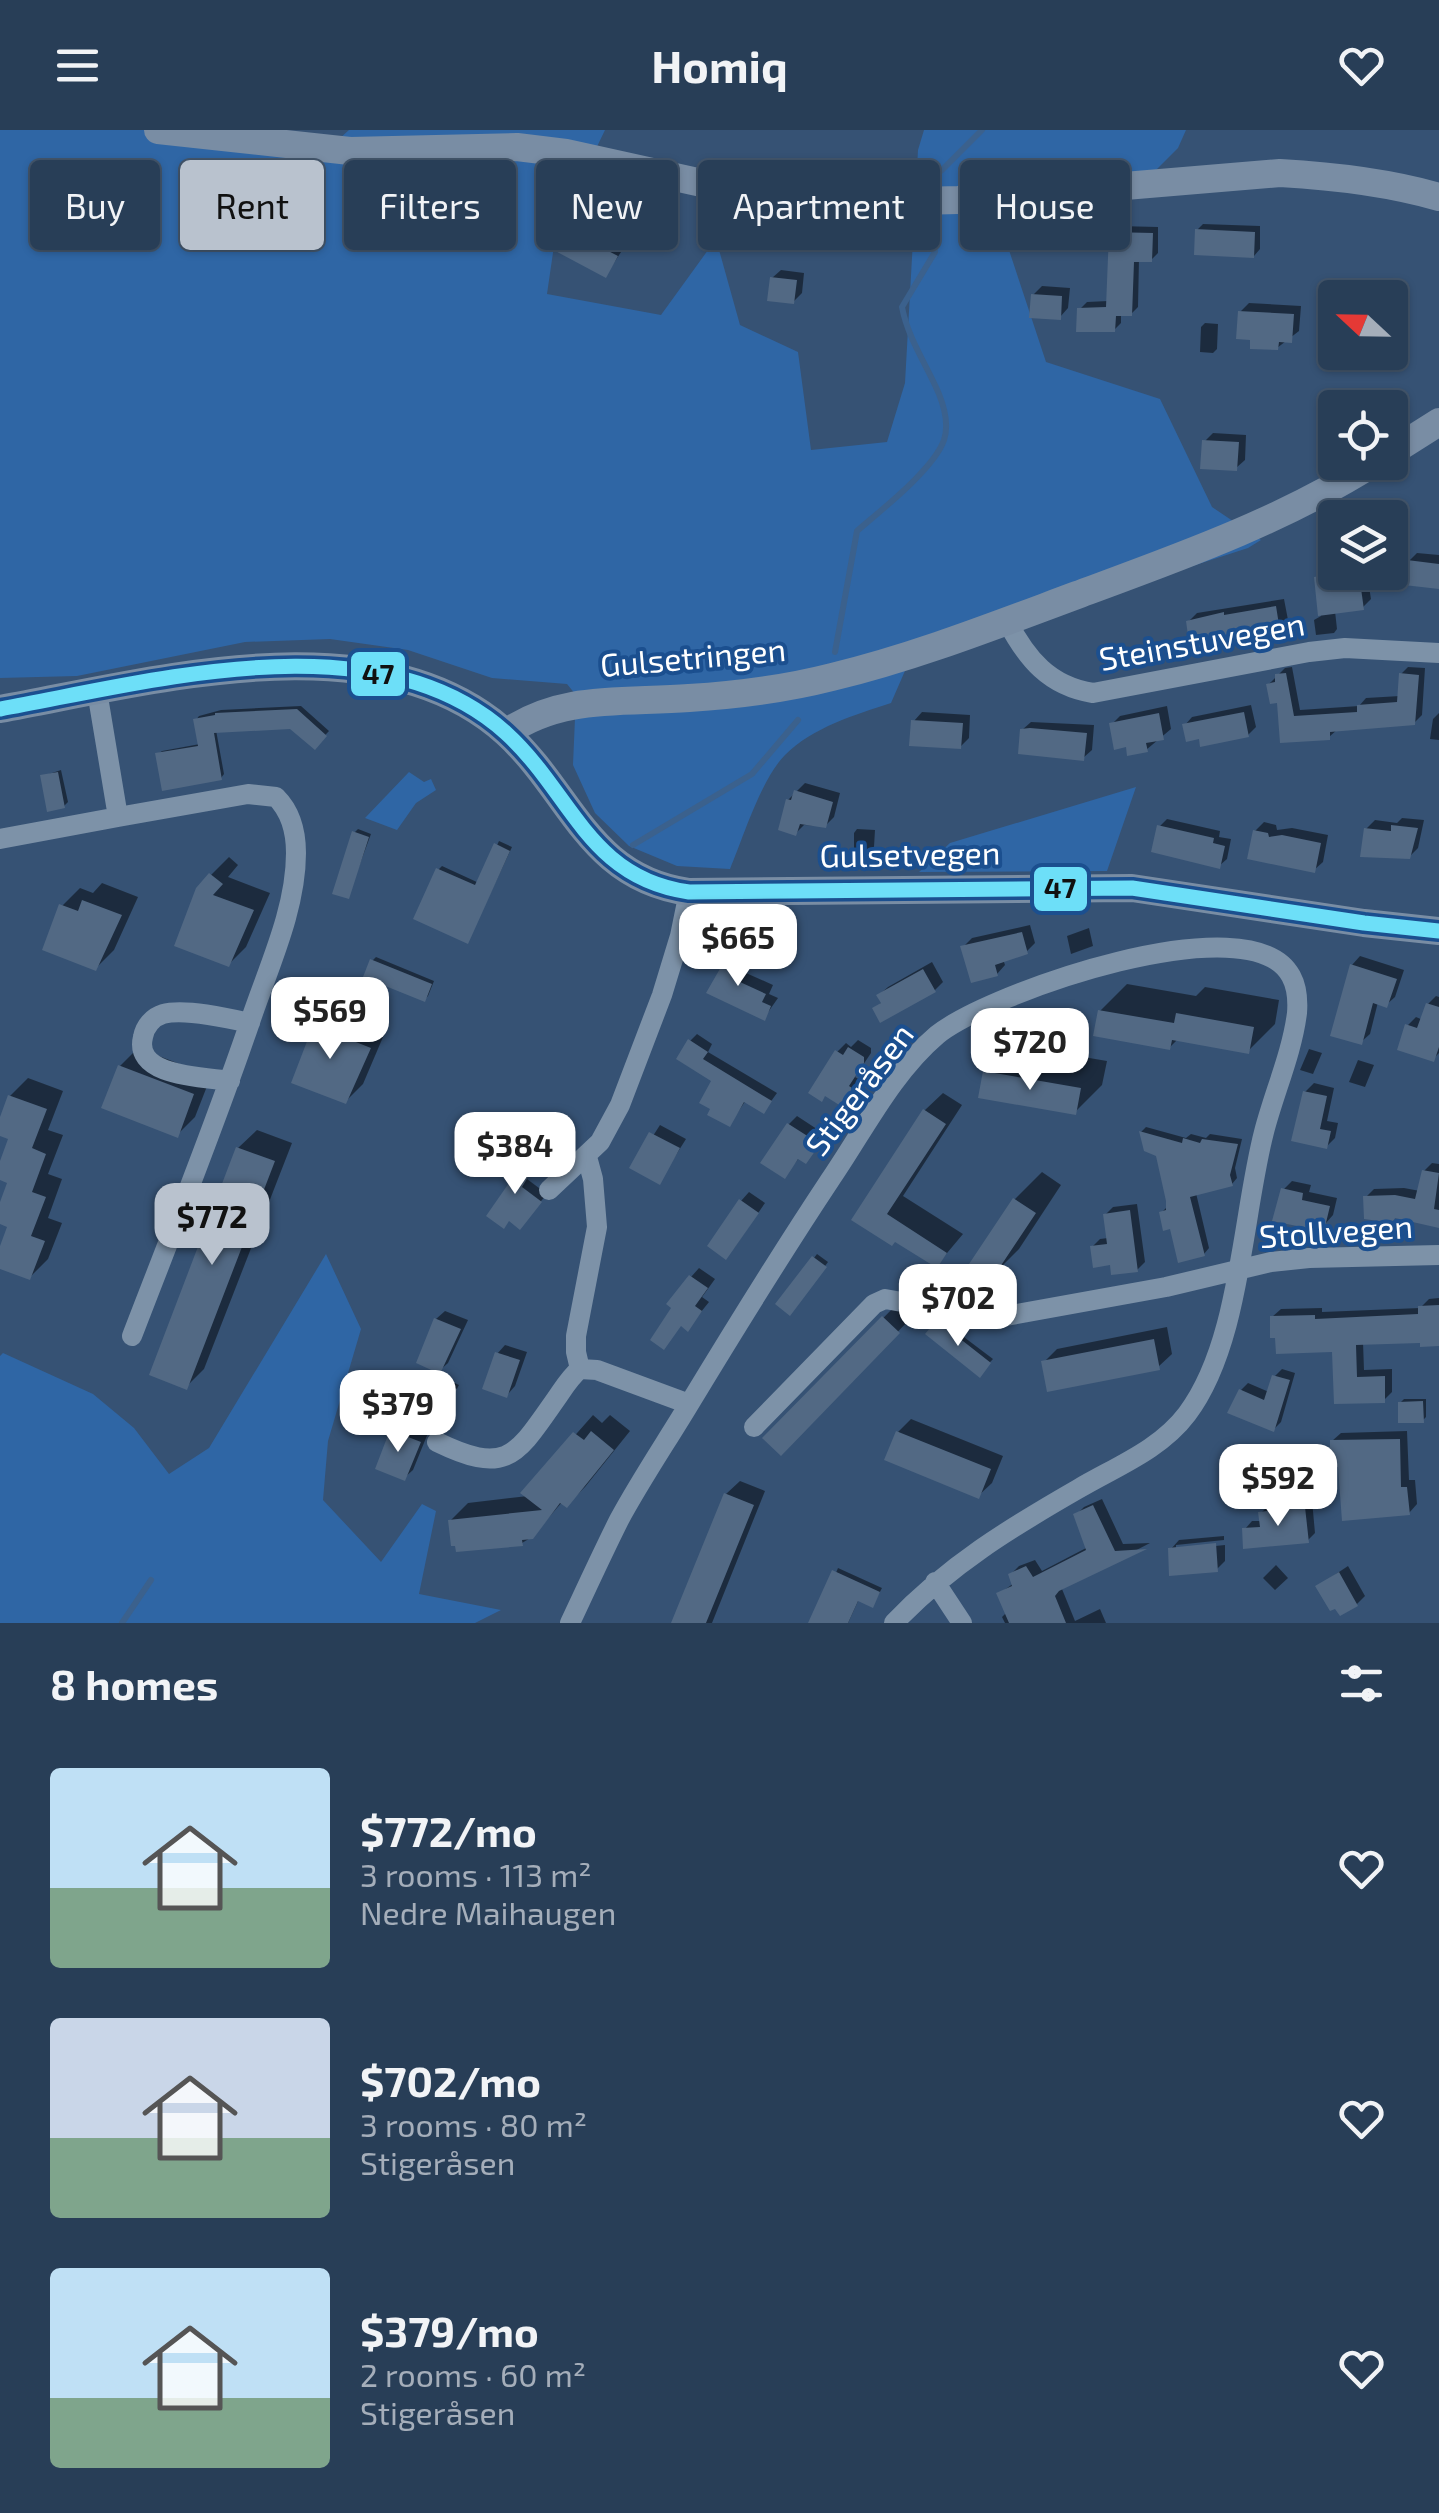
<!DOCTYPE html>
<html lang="en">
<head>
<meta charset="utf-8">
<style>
  body { margin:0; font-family:"Exo 2",sans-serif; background:#344961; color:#f1f3f6; height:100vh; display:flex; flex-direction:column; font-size:38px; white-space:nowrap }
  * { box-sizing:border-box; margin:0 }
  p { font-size:32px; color:#a5aeba }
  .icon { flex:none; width:55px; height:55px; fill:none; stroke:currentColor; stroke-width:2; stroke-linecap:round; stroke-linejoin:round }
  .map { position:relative; height:1493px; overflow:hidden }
  .drawer { display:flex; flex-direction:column; background:#283e57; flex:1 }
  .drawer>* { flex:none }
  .guide { position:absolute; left:30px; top:30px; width:1380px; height:90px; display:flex; gap:20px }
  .needle { width:65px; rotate:292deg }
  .controls { position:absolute; left:1318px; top:150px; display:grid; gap:20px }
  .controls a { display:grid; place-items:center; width:90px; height:90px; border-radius:10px; background:#283e57; box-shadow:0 2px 8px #0004,0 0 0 2px #44576d; font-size:50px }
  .price { position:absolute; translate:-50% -85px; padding:0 22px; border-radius:20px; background:#fff; color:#222; font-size:32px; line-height:65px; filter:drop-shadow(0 2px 5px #0008) }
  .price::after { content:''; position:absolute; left:50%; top:60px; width:30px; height:22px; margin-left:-15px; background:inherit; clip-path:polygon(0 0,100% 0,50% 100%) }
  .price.current { background:#b9c2ce; color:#111 }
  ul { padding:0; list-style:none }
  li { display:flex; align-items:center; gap:30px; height:250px; padding:0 50px }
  li span { display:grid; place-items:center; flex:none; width:280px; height:200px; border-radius:10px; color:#555 }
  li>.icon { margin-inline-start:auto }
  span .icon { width:120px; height:120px; fill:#fffc; stroke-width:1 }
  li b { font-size:42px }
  h2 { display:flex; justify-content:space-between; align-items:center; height:120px; padding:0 50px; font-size:42px }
  .chip { padding:0 35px; border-radius:10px; background:#283e57; box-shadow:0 2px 8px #0004,0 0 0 2px #44576d; font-size:35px; line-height:90px }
  .chip.current { background:#b9c2ce; color:#111 }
  header { display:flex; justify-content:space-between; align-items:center; height:130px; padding:0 50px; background:#283e57; font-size:45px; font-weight:700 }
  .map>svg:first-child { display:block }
  .green { fill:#2f66a5 }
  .shadow { fill:#0007 }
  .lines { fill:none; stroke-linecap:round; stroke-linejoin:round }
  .stream { stroke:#3b618d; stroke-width:6 }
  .building { fill:#526984 }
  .street { stroke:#7d92a8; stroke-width:20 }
  .secondary { stroke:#798da4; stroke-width:28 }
  .bus-1-casing { stroke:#1b4f8f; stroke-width:22 }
  .bus-1 { stroke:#6ddff8; stroke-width:15 }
  .labels { text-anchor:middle; stroke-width:8; stroke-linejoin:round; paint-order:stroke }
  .street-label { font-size:32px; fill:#fff; stroke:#1b4f8f }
  .line-badge { stroke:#1b4f8f; stroke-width:4 }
  .pale-badge-label { font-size:28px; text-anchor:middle; font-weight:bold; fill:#111 }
</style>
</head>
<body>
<header><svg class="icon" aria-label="menu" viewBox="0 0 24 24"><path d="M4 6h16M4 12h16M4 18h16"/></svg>Homiq<svg class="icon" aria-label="heart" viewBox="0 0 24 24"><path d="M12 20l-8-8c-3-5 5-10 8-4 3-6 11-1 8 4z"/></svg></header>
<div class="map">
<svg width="1439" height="1493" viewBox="0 0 1439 1493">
  <rect width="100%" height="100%" fill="#365274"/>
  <path class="green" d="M0 0H253L339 9 349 0H605L556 102 547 164 661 185 716 109 740 195 798 222 811 320 887 312 905 253 918 20 924 0H1186L1178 18 1138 58 1019 75 1008 117 1046 232 1160 269 1212 377 1261 410 1248 418 911 527 891 573C855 585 813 597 785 625 761 649 743 708 730 739L677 736 629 716 595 683 573 635 576 565 567 554 492 548 408 520 330 509 245 512 77 546 0 548Z
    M409 642 424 652 431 649 436 660 416 673 397 700 365 688Z
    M1136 657 1107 741 919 742 950 713Z
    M326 1124 361 1199 328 1311 323 1370 381 1432 422 1374 436 1381 419 1464 501 1480 475 1493H0V1226L3 1223 93 1264 134 1298 169 1344 209 1318Z"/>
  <path class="shadow" d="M567 90 623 119 606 145 560 97Z
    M1203 94 1260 96V119L1254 126 1197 100Z
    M1118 96 1158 97V123L1151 130 1139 129 1138 177 1131 184 1121 183V193L1114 200 1080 179 1087 172 1108 171 1111 103Z
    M781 140 804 143 802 163 793 172 772 148Z
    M1042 156 1070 158 1068 178 1060 187 1033 165Z
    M1249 173 1301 176 1299 201 1277 218 1240 182Z
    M1205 193 1218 194 1217 219 1213 223 1200 222 1201 197Z
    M1213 303 1246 305 1245 330 1236 338 1205 311Z
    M1417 423 1439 425V455L1409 431Z
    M1335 438V442H1342V447L1367 444 1371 469 1362 478 1335 481 1337 499 1334 503 1316 505 1314 490 1321 486 1316 447 1325 439Z
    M1284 469 1288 490 1279 499 1262 501 1255 508 1188 492 1197 483Z
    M1292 537 1300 580 1359 576 1366 568 1400 566 1401 544 1408 537 1425 538 1422 585 1414 593 1338 599 1329 607 1282 610 1279 570 1268 555 1285 538Z
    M1251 575 1256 597 1248 605 1201 607 1185 595 1192 587Z
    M301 576 329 601 314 617 291 596 216 600 224 644 221 648 158 624 162 621 200 614 196 590 199 586 221 580Z
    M1167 576 1171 599 1146 620 1128 614 1112 594 1120 586Z
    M922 582 970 585 969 608 960 617 914 591Z
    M1439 583V610L1430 609 1433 589Z
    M1031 592 1094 595 1092 620 1083 628 1022 600Z
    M61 640 68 672 64 676 43 646Z
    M805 653 840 663 834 687 825 696 804 695 796 703 788 670Z
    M1402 688 1424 690 1418 718 1409 727 1366 699 1375 690 1397 693Z
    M1167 689 1220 701 1219 707 1231 709 1227 729 1219 736 1160 696Z
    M1264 692 1276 695 1277 700 1292 698 1328 705 1323 732 1314 740 1255 701Z
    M358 699 371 704 348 766 354 703Z
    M857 699 875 700 874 717 871 721H854V703Z
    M499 711 512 717 468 811 438 740 442 736 479 753Z
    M229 727 238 735 228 747 270 763 246 817 229 834 178 815 211 745Z
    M102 753 138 767 114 820 96 838 62 776 80 758 93 763Z
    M1030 795 1035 813 1026 822 1003 829 1005 835 997 844 963 817 972 808Z
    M1089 798 1093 816 1071 824 1067 806Z
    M739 816 755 824 746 843 773 855 769 864 778 868 764 888 709 862Z
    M1360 826 1404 840 1395 867 1386 875 1378 872 1370 904 1361 912 1352 835Z
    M376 827 434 851 428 866 425 869 372 831Z
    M932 832 943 852 935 860 875 879 883 871 879 865 888 857Z
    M1127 854 1196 866 1205 857 1279 870 1275 894 1248 921 1178 909 1169 918 1100 881Z
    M334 865 347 866 344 884 386 900 363 954 345 972 313 902 316 882Z
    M1436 866 1439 867V923L1433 929 1407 896 1416 887 1423 890 1428 874Z
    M697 904 712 914 708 922 777 963 764 981 746 970 730 994 714 950 690 911Z
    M858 910 871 918V923L855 947 862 951 843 975 837 922 846 913 851 917Z
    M1013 915 1107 931 1102 955 1075 982 986 942Z
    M138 918 211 946 195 987 177 1005 120 936Z
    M1309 919 1322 923 1313 944 1300 940Z
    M1358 930 1374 935 1365 957 1349 952Z
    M28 948 63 961 48 1000 63 1005 48 1044 62 1049 48 1088 62 1093 48 1129 30 1147 0 1136V1122L10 1095 0 1091V1079L11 1051 0 1047V1038L11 1008 0 1004V994L10 966Z
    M1314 953 1334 958 1327 991 1338 993 1335 1008 1326 1017 1305 962Z
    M943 963 962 975 903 1066 963 1104 937 1135 855 1089 925 980Z
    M797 986 826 1005 806 1031 800 1027 784 1046 789 994Z
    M660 995 686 1009 659 1052 633 1037Z
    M1146 997 1186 1008 1191 1004 1206 1008 1210 1004 1242 1009 1235 1038 1237 1048 1232 1054 1196 1063 1209 1118 1204 1124 1161 1083 1168 1076 1158 1024 1141 1002Z
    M257 1000 292 1013 204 1239 186 1257 238 1018Z
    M526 1019 540 1028 527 1049 547 1064 526 1089 515 1050 507 1045Z
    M1432 1033 1439 1034V1095L1366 1067 1374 1059 1404 1058 1420 1061 1424 1041Z
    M1042 1042 1061 1055 1019 1119 992 1146 973 1133 1015 1069Z
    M1292 1051 1311 1055 1309 1062 1337 1068 1333 1085 1325 1094 1316 1092 1311 1097 1283 1060Z
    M749 1062 765 1073 734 1118 741 1071Z
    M1137 1074 1145 1132 1137 1140 1112 1133 1092 1117 1100 1109 1108 1108 1105 1085 1113 1077Z
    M817 1124 828 1132 793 1179 779 1174Z
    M699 1138 715 1149 702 1167 709 1172 688 1198 682 1194 691 1147Z
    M1439 1168V1214L1422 1210 1363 1212 1364 1240 1392 1239V1262L1384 1270 1337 1271 1334 1220 1272 1187 1281 1179 1322 1178V1182L1420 1178 1429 1169Z
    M897 1174 911 1188 781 1323 765 1308Z
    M445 1181 468 1190 448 1233 439 1241 436 1189Z
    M940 1189 993 1229 979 1244 928 1204Z
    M1167 1197 1172 1224 1158 1237 1044 1232 1057 1219Z
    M505 1215 527 1222 515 1256 507 1265 497 1224Z
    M1282 1239 1295 1243 1281 1292 1274 1299 1241 1260 1248 1253 1269 1262 1274 1247Z
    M440 1246 459 1255 446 1279 436 1250Z
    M1404 1269H1426V1287L1423 1290 1400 1273Z
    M593 1285 602 1293 610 1285 630 1301 585 1357 567 1375 563 1371 532 1407 522 1413 450 1391 468 1373 528 1366 524 1363Z
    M911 1289 1003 1326 992 1353 978 1366 898 1302Z
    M401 1292 428 1303 413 1340 404 1348 378 1337 393 1301Z
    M1407 1301 1409 1350H1415L1417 1374 1409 1383 1340 1334 1332 1311 1341 1303Z
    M740 1351 765 1361 712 1493H674L726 1364Z
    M1102 1369 1123 1414 1150 1413 1062 1459 1075 1491 1100 1479 1106 1493H1005L1002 1487 1007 1482 999 1464 1014 1453 1011 1444 1019 1436 1035 1430 1042 1441 1088 1417 1076 1385 1084 1377Z
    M1312 1370 1315 1403 1308 1410 1245 1399 1252 1391H1262L1261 1383 1269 1375Z
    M1224 1406V1410L1176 1415V1420L1225 1415V1431L1217 1439 1171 1419 1179 1410Z
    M1276 1435 1288 1448 1275 1460 1263 1448Z
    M1348 1436 1365 1466 1357 1474 1318 1456Z
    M838 1438 882 1458 873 1475 859 1469 848 1493H815Z"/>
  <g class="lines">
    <path class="stream" d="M941 41 982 0
      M835 522 857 401C880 381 934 339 944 310 949 295 945 279 939 264 927 235 908 209 902 177L935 122 934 97
      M633 715 752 644 798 590
      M122 1493 151 1450"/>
  </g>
  <path class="building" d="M558 95 618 126 606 148 546 116Z
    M1195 99 1255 102 1254 128 1194 125Z
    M1109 102 1153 103 1152 132H1134L1132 186H1116L1115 202H1076L1077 178 1106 177Z
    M770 147 797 150 794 174 767 171Z
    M1031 164 1062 166 1061 190 1029 188Z
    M1238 181 1294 184 1292 213 1279 212 1278 220 1250 219V210L1236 209Z
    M1202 310 1239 312 1237 341 1200 339Z
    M1407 430 1439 434V459L1404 455Z
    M1333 444 1335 454 1360 451 1364 480 1318 486 1314 447Z
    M1276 476 1280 501 1256 505V510L1190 520 1186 491 1224 482V485Z
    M1286 543 1294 586 1357 582V575L1397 572 1399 543 1419 545 1415 595 1330 602V610L1280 613 1277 573 1270 574 1266 554 1275 552V544Z
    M297 579 327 606 315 620 290 599 214 603 222 650 162 661 155 623 198 616 193 589 215 585V583Z
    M1244 582 1249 607 1200 617 1199 609 1186 612 1182 594Z
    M1159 583 1164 610 1146 613 1148 622 1127 626 1126 617 1114 620 1109 593Z
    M911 590 963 593 961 619 909 616Z
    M1030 598 1087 603 1084 631 1018 624 1020 599Z
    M58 642 65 678 47 682 40 645Z
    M794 660 833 672 826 698 800 694 796 706 778 700 786 669 791 670Z
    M1157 695 1214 708 1213 713 1225 716 1220 739 1151 722Z
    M1391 695 1418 698 1410 729 1360 727 1364 698 1391 701Z
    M1253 700 1268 703 1269 707 1282 705 1321 713 1315 743 1247 729Z
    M352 701 369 707 349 769 332 764Z
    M494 713 510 721 468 814 413 789 436 738 475 755Z
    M209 743 223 754 213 765 254 780 229 837 174 816 196 758Z
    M82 770 122 785 96 841 42 820 59 774 78 781Z
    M1022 802 1028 824 995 835 998 846 971 853 960 816Z
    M729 823 749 832 740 852 766 864 762 872 771 876 765 891 706 863Z
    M370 829 432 854 425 872 363 847Z
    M1350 834 1397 849 1387 878 1373 873 1362 915 1330 906Z
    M923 839 936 862 880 893 872 878 881 873 876 865Z
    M1426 873 1439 877V917L1434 932 1397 920 1405 894 1417 898Z
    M1098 880 1174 893 1176 883 1254 897 1249 924 1172 910 1170 920 1093 906Z
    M314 881 330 883 328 901 371 918 346 974 291 953 311 901Z
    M688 909 708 922 703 929 772 971 764 984 744 972 730 997 707 985 710 979 699 973 711 951 676 929Z
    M848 917 864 927V933L849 956 855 960 844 978 825 966 822 972 808 963 835 920 843 925Z
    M118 935 194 964 178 1008 101 978Z
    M983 941 1081 958 1076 985 978 968Z
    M1303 961 1327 966 1320 999 1331 1001 1327 1019 1291 1011Z
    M8 965 47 979 32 1018 46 1024 32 1062 46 1067 31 1106 45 1111 30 1150 0 1139V1116L7 1097 0 1094V1072L7 1053 0 1050V1031L8 1009 0 1006V987Z
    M923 979 946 994 887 1084 947 1123 937 1138 895 1112 892 1116 851 1090Z
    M787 993 820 1014 806 1034 798 1029 785 1049 760 1033Z
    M1139 1001 1182 1013 1183 1008 1200 1013 1202 1009 1238 1014 1230 1045 1233 1056 1190 1067 1205 1126 1178 1133 1170 1099 1163 1101 1159 1082 1166 1080V1071L1156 1026 1144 1021Z
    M649 1002 680 1018 660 1055 629 1038Z
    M236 1017 275 1031 187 1260 149 1245Z
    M517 1025 535 1036 522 1057 542 1072 520 1100 509 1091 504 1099 486 1086 511 1050 504 1046Z
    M1422 1040 1439 1043 1434 1079 1439 1080V1098L1395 1088 1393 1093 1364 1089 1363 1066 1395 1065 1415 1069Z
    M1281 1058 1303 1063 1302 1070 1330 1076 1325 1097 1313 1094 1312 1099 1272 1091Z
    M1013 1068 1036 1083 992 1149 969 1134Z
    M739 1069 759 1083 726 1130 707 1116Z
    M1130 1080 1138 1142 1111 1145 1110 1135 1093 1138 1090 1116 1107 1114 1103 1084Z
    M812 1126 827 1137 790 1186 775 1174Z
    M689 1145 708 1158 695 1176 702 1181 688 1202 681 1196 664 1220 650 1210 671 1178 666 1174Z
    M1439 1175V1216L1420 1217V1213L1356 1215 1357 1247 1385 1246V1273L1334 1274 1332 1222 1276 1224 1275 1208H1270V1186L1315 1185V1189L1418 1184V1176Z
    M882 1186 900 1203 781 1326 762 1308Z
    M434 1188 461 1199 440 1244 416 1233Z
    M935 1192 940 1193 991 1233 980 1248 925 1204Z
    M1154 1209 1160 1240 1047 1262 1041 1231Z
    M495 1222 520 1230 507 1268 482 1259Z
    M1272 1245 1290 1250 1274 1302 1227 1283 1239 1259 1264 1270Z
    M434 1248 457 1259 446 1282 423 1271Z
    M1423 1271 1424 1293H1398V1272Z
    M390 1300 421 1312 405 1351 375 1339Z
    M591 1301 614 1320 567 1378 560 1373 533 1409 522 1410 523 1416 456 1422 455 1416H451L448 1390 542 1380 520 1363 573 1302 584 1310Z
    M896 1301 991 1339 979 1369 884 1330Z
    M1400 1309 1401 1357H1407L1410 1385 1342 1391 1338 1337H1330V1310Z
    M724 1363 754 1375 706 1493H671Z
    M1093 1375 1115 1421 1147 1419 1059 1461 1055 1466 1066 1493H1009L996 1463 1012 1456 1008 1444 1026 1436 1033 1447 1086 1420 1073 1384Z
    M1305 1377 1309 1413 1243 1419 1242 1398 1260 1397 1258 1382Z
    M1216 1413 1218 1442 1169 1446 1168 1418Z
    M832 1440 880 1462 873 1478 858 1471 848 1493H808Z
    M1339 1442 1358 1476 1340 1486 1335 1479 1330 1481 1315 1456Z"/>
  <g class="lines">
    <path class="street" d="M1007 491C1027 529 1049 556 1093 563L1309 522 1345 518 1439 523
      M118 687 248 664 276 667C291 682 296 702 296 723 296 780 268 838 250 892 214 998 172 1102 132 1206
      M0 709 118 687 97 561
      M230 951C204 947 133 947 143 907 145 896 153 887 163 884 184 878 228 888 250 893
      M549 1060 600 1012 620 975 662 865 680 806 689 762
      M580 1239 576 1222V1206L597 1097 593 1049 587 1027
      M754 1297 874 1174 885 1169 975 1185 1006 1186 1166 1157 1271 1132 1309 1128 1439 1125
      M437 1312C507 1346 516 1326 556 1269 563 1259 570 1247 580 1239L597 1240 689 1274
      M935 1452 962 1493
      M570 1493C586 1459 602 1424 619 1390 640 1351 665 1314 688 1276 734 1200 781 1124 830 1050 863 1002 892 943 937 905 989 863 1251 771 1291 846 1297 857 1298 870 1297 883 1292 923 1274 963 1264 1002 1242 1087 1240 1214 1187 1284 1160 1320 1115 1337 1078 1359 1010 1398 948 1436 894 1493"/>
    <path class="secondary" d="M158 0 350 21 517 17 566 23 720 57 794 70 836 73 958 70 1280 43C1334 46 1387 52 1439 67
      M1390 323 1439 292
      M0 579C150 552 378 487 506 603 572 663 588 748 689 762L1132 758 1364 793 1439 801
      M506 603C561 564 624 573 689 568 737 565 785 559 832 547 915 527 996 495 1077 465 1180 427 1282 391 1375 332"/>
    <g class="bus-1-casing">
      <path id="bus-1" d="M0 579C150 552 378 487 506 603 572 663 588 748 689 762L1132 758 1364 793 1439 801"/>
    </g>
    <use href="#bus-1" class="bus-1"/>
  </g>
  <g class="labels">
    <g class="street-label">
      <text transform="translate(1202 512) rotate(-10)" y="11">Steinstuvegen</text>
      <text transform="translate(693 528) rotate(-5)" y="11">Gulsetringen</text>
      <text transform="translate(910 725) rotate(-1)" y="11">Gulsetvegen</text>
      <text transform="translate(860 960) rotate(-53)" y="11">Stigeråsen</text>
      <text transform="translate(1336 1102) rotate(-4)" y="11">Stollvegen</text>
    </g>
  </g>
  <g class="line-badge">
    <rect x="349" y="520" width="58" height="48" rx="10" fill="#6ddff8"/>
    <rect x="1032" y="735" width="57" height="48" rx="10" fill="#6ddff8"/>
  </g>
  <g class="pale-badge-label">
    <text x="378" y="554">47</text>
    <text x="1060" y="768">47</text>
  </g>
</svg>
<div class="controls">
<a><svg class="needle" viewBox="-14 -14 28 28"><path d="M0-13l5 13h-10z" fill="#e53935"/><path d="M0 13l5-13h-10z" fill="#a5aeba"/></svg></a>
<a><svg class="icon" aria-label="locate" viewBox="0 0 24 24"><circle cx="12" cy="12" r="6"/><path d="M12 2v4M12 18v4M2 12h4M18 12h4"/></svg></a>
<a><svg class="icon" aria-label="layers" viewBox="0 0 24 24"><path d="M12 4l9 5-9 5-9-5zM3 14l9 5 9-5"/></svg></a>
</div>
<b class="price" style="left:738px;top:859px">$665</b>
<b class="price" style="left:330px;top:932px">$569</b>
<b class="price" style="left:1030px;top:963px">$720</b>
<b class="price" style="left:515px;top:1067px">$384</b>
<b class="price current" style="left:212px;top:1138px">$772</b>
<b class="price" style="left:958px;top:1219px">$702</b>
<b class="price" style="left:398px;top:1325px">$379</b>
<b class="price" style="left:1278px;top:1399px">$592</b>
<div class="guide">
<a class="chip">Buy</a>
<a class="chip current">Rent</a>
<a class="chip">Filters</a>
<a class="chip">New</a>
<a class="chip">Apartment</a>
<a class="chip">House</a>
</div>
</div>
<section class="drawer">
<h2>8 homes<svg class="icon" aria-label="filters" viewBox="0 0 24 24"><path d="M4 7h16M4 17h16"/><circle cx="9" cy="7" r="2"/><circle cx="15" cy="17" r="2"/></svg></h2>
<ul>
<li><span style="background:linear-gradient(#bfe0f5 60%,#7fa58c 0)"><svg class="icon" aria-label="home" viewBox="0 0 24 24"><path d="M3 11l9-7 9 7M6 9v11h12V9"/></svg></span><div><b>$772/mo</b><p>3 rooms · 113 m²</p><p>Nedre Maihaugen</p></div><svg class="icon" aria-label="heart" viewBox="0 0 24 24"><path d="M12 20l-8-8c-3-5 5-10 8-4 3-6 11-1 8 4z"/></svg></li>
<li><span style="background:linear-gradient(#c9d6e8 60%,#7fa58c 0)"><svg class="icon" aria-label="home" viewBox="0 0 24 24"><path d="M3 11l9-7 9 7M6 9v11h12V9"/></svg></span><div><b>$702/mo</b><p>3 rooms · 80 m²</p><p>Stigeråsen</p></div><svg class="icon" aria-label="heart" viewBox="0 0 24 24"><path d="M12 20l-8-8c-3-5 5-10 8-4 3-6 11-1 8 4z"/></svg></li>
<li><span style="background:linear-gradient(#bfe0f5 65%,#7fa58c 0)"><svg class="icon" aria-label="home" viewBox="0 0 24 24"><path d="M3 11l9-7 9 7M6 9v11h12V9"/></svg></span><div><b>$379/mo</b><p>2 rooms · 60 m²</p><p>Stigeråsen</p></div><svg class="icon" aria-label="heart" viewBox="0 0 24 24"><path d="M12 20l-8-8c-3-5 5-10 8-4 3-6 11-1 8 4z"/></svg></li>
</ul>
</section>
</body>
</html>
